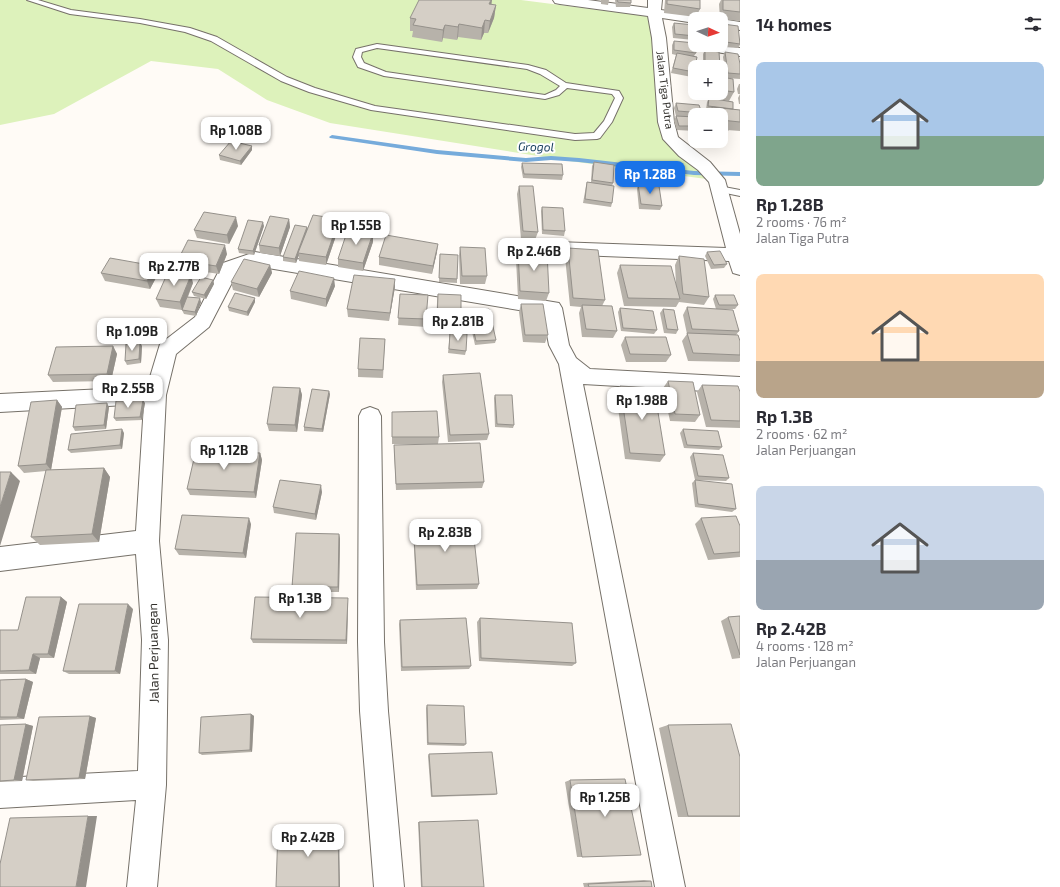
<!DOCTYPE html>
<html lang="en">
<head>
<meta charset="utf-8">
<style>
  body { margin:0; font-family:"Exo 2",sans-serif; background:#f2f2f3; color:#2b2b33; height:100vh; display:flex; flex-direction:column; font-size:15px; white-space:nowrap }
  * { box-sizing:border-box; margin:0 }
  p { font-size:13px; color:#7c7c81 }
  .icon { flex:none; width:22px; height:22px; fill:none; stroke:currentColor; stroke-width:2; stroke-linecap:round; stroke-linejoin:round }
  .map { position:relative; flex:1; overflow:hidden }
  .details { display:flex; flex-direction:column; background:#fff; width:320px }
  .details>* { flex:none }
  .needle { width:26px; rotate:93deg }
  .buttons { position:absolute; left:688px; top:12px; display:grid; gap:8px }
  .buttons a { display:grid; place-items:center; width:40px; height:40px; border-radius:8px; background:#fff; box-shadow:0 4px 16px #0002; font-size:20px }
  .price { position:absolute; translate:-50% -34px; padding:0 9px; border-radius:8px; background:#fff; color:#222; font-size:13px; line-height:26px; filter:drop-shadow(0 1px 2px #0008) }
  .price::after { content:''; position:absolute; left:50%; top:24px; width:12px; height:9px; margin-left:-6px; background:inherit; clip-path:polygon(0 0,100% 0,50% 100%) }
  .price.selected { background:#1a73e8; color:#fff }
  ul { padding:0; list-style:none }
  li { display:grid; align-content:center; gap:8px; height:212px; padding:0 16px }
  li span { display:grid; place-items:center; height:124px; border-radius:8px; color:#555 }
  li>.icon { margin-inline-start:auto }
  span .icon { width:72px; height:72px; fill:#fffc; stroke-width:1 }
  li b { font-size:17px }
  h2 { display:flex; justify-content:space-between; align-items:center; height:48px; padding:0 16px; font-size:17px }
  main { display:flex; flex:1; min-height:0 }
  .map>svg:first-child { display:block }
  .green { fill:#ddf2bb }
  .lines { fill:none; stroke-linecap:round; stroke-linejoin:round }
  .stream { fill:#76abdb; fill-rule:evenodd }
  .service-casing { stroke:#767169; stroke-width:2 }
  .minor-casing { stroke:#767169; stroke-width:2 }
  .service { fill:#fff; fill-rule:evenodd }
  .minor { fill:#fff; fill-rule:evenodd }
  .wall { fill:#b7b2aa }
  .shaded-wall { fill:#95918b }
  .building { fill:#d5cfc6; stroke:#95918b }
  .labels { text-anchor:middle; stroke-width:4; stroke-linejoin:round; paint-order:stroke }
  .far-street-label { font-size:11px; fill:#32302c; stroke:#fff }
  .far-water-label { font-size:12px; font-style:italic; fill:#163d5d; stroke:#fff }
  .street-label { font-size:13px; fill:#32302c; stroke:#fff }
</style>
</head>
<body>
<main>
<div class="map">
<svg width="740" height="887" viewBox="0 0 740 887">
  <rect width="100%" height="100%" fill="#fffbf6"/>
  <path class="green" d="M0 0H521L646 16 661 22 670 132 722 181 569 161 330 123 267 100 218 69 151 61 54 114 0 125Z"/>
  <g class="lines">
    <path class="stream" d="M332 135 437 150 526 158 551 156 579 158 694 171 740 172V176L694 175 579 162 551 160 526 162 437 154 330 138 329 137Z"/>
    <g class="service-casing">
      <path id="service" d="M27 0H38L71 10 140 19 190 28 217 37 287 77 315 88 375 106 575 134 594 133 604 121 615 98 612 94 567 88 559 95 545 99 384 76 358 67 353 57 356 49 377 44 528 65 546 70 566 83 619 91 623 98 612 122 600 138 597 139 575 140 371 110 309 92 281 81 211 41 185 32 140 23 70 14ZM377 48 527 69 540 74 560 86 556 90 545 95 386 72 364 63 361 57 362 52Z
        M719 186 740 190V196L716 191 714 189Z"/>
    </g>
    <g class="minor-casing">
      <path id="minor" d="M553 0H588L648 8V0H662L661 10 695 15 700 16 702 19H695V23L662 18 666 38 674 122 678 137 710 162 725 180 740 234V275L733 273 729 261 528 253 522 251 519 247 522 243 528 241 726 248 709 182 698 170 679 156 663 139 658 122 652 38 648 16 560 4 555 3Z
        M721 19 740 22V30L721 27Z
        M693 42H695V45H721L740 48V56L693 48 691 45Z
        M255 252 559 303 562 308 569 345 576 358 590 369 740 377V393L583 384 685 887H655L559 364 549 345 543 314 256 266 237 273 209 327 176 354 166 395 159 541 168 640 166 785 157 887H127L136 800 0 808V778L138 771 142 640 136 554 0 571V547L136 531 144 404 0 412V394L147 387 160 344 195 317 223 263Z
        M370 407 378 410 381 416 384 642 388 711 404 887H374L360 711 358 642 359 416 362 410Z"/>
    </g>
    <use href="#service" class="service"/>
    <use href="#minor" class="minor"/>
  </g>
  <path class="wall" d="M601 0H609L608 5 601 4Z
    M615 0H631V3L630 7H616Z
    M665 0H700V9L696 17 664 13Z
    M721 0H740V21L720 19 719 4Z
    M491 5H496L494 18 488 33H484L481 40 458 37 457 40 443 38 442 42 412 37 413 31H410V18Z
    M674 23 695 30V38L694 40 673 38 672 27Z
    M723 24 740 40V45L738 48 724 47 721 29Z
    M674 41 696 53 694 56V72L692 77 671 73 676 55 672 54V45Z
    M705 50 720 67H703V54Z
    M725 52 740 64V79L726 78 723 57Z
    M721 77 734 92 729 101 694 96V82L695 81V93H721Z
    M739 84H740V104H739L738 98 740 94H738L737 89Z
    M709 98 733 109 740 110V131L727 130 728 131 725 136H721V115H708L710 111 706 110 707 102Z
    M676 103 702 113 701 115H695V117L676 116 674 108Z
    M676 116 695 117V131L677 130 674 121Z
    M252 150 241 165 220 160 219 155Z
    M594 162 613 183 612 186V203L611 207 583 203 586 186 587 182H591L592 166Z
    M522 163 563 175 562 180 523 178 521 167Z
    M638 184 662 206 660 210 639 209 637 189Z
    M519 186 538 232 535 240 521 239 517 194Z
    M542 207 565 231 564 236 542 234 541 211Z
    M289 219 290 227 280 256 260 253 259 245Z
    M238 226 229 244 197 238 194 230Z
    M264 226 254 255 239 253 238 249Z
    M339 227 326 265 299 261V255L296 263 283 261V257Z
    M373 242 363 271 338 267V259Z
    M460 247 487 276 485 284H460L459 255Z
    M568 248 605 300 602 306 617 331 613 338 582 337 579 313 581 307 570 306 565 257Z
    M518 251 549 293 546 301 518 299 516 259Z
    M437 252 432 274 379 265V257Z
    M707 252 727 264 724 268 711 269 705 256Z
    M227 254 219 274 180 268 178 260Z
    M440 254 457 279V283L439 282Z
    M679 256 709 297 704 305 679 302 676 307 624 306 617 273 620 265 676 285 675 265Z
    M270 265 272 273 259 297 233 290 231 282Z
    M101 273 158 274 150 289 105 281Z
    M213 280 214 284 206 299 194 296 192 292Z
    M193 283 188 297 201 302 196 316 184 314 182 310 160 307 156 299Z
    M335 286 326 307 291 299 290 291Z
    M395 287 389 321 348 317 347 309Z
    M400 294 426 319V327L398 325Z
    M438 294 461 325 459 333 466 351 465 355 448 353 450 332 436 331 437 302Z
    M715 295 738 305 735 309H716L713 299Z
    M255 302 248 316 229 311 228 307Z
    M521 304 548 335 545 343 523 342 519 312Z
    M687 307 739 331 736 335 740 341V361L739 362 688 361 682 341 687 334 683 315Z
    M620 308 657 330 654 334 621 331 618 312Z
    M663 309 678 330 676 334 664 333 660 313Z
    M469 310 496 340 495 343 475 345 468 314Z
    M625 337 671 355 666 362H626L621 345Z
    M385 339 383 378 358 377V369Z
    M113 346 117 354 111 381 53 382 48 375Z
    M142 346 141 363 127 365 125 361Z
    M443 375 489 434 487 440 448 442 442 382Z
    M668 381 700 415 695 422 670 421 663 388Z
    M702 385 740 392V428L706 427 697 392Z
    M620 386 665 455 660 462 625 459 616 393Z
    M300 388 302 395 297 432 269 431 267 424Z
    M330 394 323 432 304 431V427Z
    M495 395 514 425 513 428 495 427 494 398Z
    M57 400 62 407 51 470 104 468 110 477 99 542 40 545 31 537 46 471 24 473 18 466Z
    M145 403 142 420 116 421 114 418Z
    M109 407 106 429 75 431 73 427Z
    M392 412 439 437 438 444H392Z
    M683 429 722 447 719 450 684 448 680 433Z
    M124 433 122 449 71 453 68 450Z
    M394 445 484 482 482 488 396 490 394 451Z
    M260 453 262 460 256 498 190 495 187 489Z
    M693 453 729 478 726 481 695 480 690 457Z
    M695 480 736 509 732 512 695 507 692 483Z
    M322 492 316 520 274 513 273 507Z
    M701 518 740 526V557L708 560 695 524Z
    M413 522 479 584 477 589 416 590 413 528Z
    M251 524 246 558 179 555 175 549Z
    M339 534 340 539 339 592H294L292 587Z
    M61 597 67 602 54 658H40L36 674H0V630H18Z
    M348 603 347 644 253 643 251 639Z
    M133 609 120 674H69L63 671Z
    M740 616V658L732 659 721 621 728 617Z
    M480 618 576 663 572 666 479 661 477 622Z
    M400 620 471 666 469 669 401 671 399 624Z
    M26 679 33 682 24 719 0 720V680Z
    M427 705 466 744 464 746 427 745 426 708Z
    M251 714 254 716 252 752 202 755 199 753Z
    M90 716 96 718 85 779 33 781 26 780Z
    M26 724 33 726 22 781 0 782V725Z
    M668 725 740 757V817H678L659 728Z
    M429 754 497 794 494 795 431 797 428 756Z
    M570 780 582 857H577L565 782Z
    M418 822H419L484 887H421Z
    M644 880 651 881 652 887H584L583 883Z"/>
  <path class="shaded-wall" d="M491 0H492L491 8 489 4Z
    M496 5 494 18 488 33 490 21Z
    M485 20 484 33 481 40 482 28Z
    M459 24 458 37 457 40 458 27Z
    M445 25 443 38 442 42 443 30Z
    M252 146V150L241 165 240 161Z
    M236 217 238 226 229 244 227 235Z
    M289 219 290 227 280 256 279 248Z
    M339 219V227L326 265V257Z
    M263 222 264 226 254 255 253 251Z
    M307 227 308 231 298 253 299 255 296 263 295 259Z
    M373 233V242L363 271V263Z
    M438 244 437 252 432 274 433 266Z
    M225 245 227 254 219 274 216 266Z
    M270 265 272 273 259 297 257 289Z
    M155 266 158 274 150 289 147 281Z
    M191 275 193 283 182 310 180 302Z
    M334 278 335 286 326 307V299Z
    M395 279V287L389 321 390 313Z
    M213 280 214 284 206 299 204 295Z
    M200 298 201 302 196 316 195 312Z
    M255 298V302L248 316 247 312Z
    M140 342 142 346 141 363 139 359Z
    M113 346 117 354 111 381 107 374Z
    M300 388 302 395 297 432 295 425Z
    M329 391 330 394 323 432 322 429Z
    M57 400 62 407 51 470 46 464Z
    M143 400 145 403 142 420 140 417Z
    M107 403 109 407 106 429 104 425Z
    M122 429 124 433 122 449 120 445Z
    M260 453 262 460 256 498 254 492Z
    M104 468 110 477 99 542 92 534Z
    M11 472 20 481 0 546V507Z
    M321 485 322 492 316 520 315 514Z
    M249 518 251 524 246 558 243 553Z
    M339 534 340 539 339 592 338 587Z
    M61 597 67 602 54 658 48 654Z
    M348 598V603L347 644 346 640Z
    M128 604 133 609 120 674 115 671Z
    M33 654 40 658 36 674 29 670Z
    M26 679 33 682 24 719 17 717Z
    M251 714 254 716 252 752 250 750Z
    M90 716 96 718 85 779 79 778Z
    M26 724 33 726 22 781 14 780Z
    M88 816H97L86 887H76Z
    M338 827 339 828 340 887H339Z"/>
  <path class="building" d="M419 0H491L489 4 496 5 490 21 485 20 482 28 459 24 458 27 445 25 443 30 413 25 416 19 410 18Z
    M617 0H631V3L618 2Z
    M667 0H700V9L667 4Z
    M723 0H740V12L723 10Z
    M674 23 694 25 695 36 675 34Z
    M723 24 738 26 740 44 726 42Z
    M674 41 695 43 696 53 674 50Z
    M705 50 719 52 720 67H705Z
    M725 52 738 54 740 64V74L728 73Z
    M677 53 697 57 694 72 673 68Z
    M721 77 733 79 734 92 721 90Z
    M709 98 733 102V109L708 106Z
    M676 103 699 105 702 113 678 111Z
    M712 107 740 110V122L721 120V115H713Z
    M676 116 695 117V126H679Z
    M721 126H726L728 131H721Z
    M231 141 252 146 240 161 219 155Z
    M594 162 614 165 613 183 592 180Z
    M522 163 562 164 563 175 524 174Z
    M587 182 614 186 612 203 585 199Z
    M638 184 659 186 662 206 641 204Z
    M519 186H533L538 232 523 231Z
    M542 207 563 208 565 231 543 230Z
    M204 212 236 217 227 235 194 230Z
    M313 215 339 219 326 257 298 253Z
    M270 216 289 219 279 248 259 245Z
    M248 220 263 222 253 251 238 249Z
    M295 225 307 227 295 259 283 257Z
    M348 229 373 233 363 263 338 259Z
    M386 235 438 244 433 266 379 257Z
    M188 240 225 245 216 266 178 260Z
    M460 247 485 248 487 276H462Z
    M568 248 598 250 605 300 573 298Z
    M518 251 547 252 549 293 520 291Z
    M720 251 727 264 714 265 707 252Z
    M440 254 458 255 457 279 439 278Z
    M679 256 704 259 709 297 683 294Z
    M110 258 155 266 147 281 101 273Z
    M244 259 270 265 257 289 231 282Z
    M620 265 671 266 680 299 628 298Z
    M299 271 334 278 326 299 290 291Z
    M168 272 191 275 180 302 156 299Z
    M354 275 395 279 390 313 347 309Z
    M201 277 213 280 204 295 192 292Z
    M235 293 255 298 247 312 228 307Z
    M400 294 428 295 426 319 398 318Z
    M438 294 461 295V325L437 323Z
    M715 295H734L738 305H719Z
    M187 297 200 298 195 312 182 310Z
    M521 304H543L548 335H525Z
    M582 305 612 306 617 331 586 329Z
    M687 307 733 310 739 331 692 329Z
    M620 308 653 311 657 330 623 328Z
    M489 309 496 340 476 341 469 310Z
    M663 309 674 310 678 330 667 329Z
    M450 332 467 334 466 351 449 349Z
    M687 333 738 335 740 341V355L693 353Z
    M625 337H666L671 355 630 354Z
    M360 338 385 339 383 370 358 369Z
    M140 342 139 359 125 361 126 344Z
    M113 346 107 374 48 375 56 347Z
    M480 373 489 434 450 435 443 375Z
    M668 381 693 382 700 415 675 414Z
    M702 385 738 386 740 392V421L711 420Z
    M620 386 654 388 665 455 630 453Z
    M273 387 300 388 295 425 267 424Z
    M312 389 329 391 322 429 304 427Z
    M495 395H512L514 425 497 424Z
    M57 400 46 464 18 466 31 402Z
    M143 400 140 417 114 418 116 401Z
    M107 403 104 425 73 427 76 405Z
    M437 411 439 437H392V412Z
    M122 429 120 445 68 450 71 434Z
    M683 429 718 431 722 447 687 445Z
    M480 443 484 482 396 484 394 445Z
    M196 450 260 453 254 492 187 489Z
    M693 453 723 455 729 478 698 476Z
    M104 468 92 534 31 537 46 470Z
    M0 472H11L0 507Z
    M280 480 321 485 315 514 273 507Z
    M695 480 732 484 736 509 698 504Z
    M182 515 249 518 243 553 175 549Z
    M736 516 740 526V552L714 554 701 518Z
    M472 520 479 584 417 585 413 522Z
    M296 533 339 534 338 587H292Z
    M26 597H61L48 654H33L29 670 0 671V630H18Z
    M255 597 348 598 346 640 251 639Z
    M79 604H128L115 671H63Z
    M740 616V655L728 617Z
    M466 618 471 666 402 667 400 620Z
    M480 618 572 623 576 663 481 658Z
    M26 679 17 717H0V680Z
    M427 705 464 706 466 744 428 743Z
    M251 714 250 750 199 753 201 717Z
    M90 716 79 778 26 780 39 717Z
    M26 724 14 780 0 781V725Z
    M731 724 740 757V816H688L668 725Z
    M492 752 497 794 432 796 429 754Z
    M625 779 641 855 582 857 570 780Z
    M88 816 76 887H0V864L10 818Z
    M478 820 484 887H422L419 822Z
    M338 827 339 887H276L278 830Z
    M651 881 652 887H589L588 884Z"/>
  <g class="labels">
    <g class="far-street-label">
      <text transform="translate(665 90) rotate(83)" y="4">Jalan Tiga Putra</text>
    </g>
    <g class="far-water-label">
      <text transform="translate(536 147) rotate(1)" y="4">Grogol</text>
    </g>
    <g class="street-label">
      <text transform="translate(153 653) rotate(-91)" y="5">Jalan Perjuangan</text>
    </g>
  </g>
</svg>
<div class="buttons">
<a><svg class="needle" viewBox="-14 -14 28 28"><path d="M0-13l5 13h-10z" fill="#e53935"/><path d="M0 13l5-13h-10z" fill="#7c7c81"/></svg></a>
<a>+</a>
<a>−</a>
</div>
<b class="price" style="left:236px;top:151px">Rp 1.08B</b>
<b class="price selected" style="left:650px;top:195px">Rp 1.28B</b>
<b class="price" style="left:356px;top:246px">Rp 1.55B</b>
<b class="price" style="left:534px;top:272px">Rp 2.46B</b>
<b class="price" style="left:174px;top:287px">Rp 2.77B</b>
<b class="price" style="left:458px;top:342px">Rp 2.81B</b>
<b class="price" style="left:132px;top:352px">Rp 1.09B</b>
<b class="price" style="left:128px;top:409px">Rp 2.55B</b>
<b class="price" style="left:642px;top:421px">Rp 1.98B</b>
<b class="price" style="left:224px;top:471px">Rp 1.12B</b>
<b class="price" style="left:445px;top:553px">Rp 2.83B</b>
<b class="price" style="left:300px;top:619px">Rp 1.3B</b>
<b class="price" style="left:605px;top:818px">Rp 1.25B</b>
<b class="price" style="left:308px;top:858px">Rp 2.42B</b>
</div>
<section class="details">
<h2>14 homes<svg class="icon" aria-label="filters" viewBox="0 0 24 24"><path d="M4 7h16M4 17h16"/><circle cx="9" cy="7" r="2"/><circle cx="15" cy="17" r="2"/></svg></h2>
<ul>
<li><span style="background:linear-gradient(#a9c7e8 60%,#7fa58c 0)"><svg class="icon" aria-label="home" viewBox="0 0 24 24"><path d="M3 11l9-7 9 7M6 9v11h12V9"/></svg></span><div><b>Rp 1.28B</b><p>2 rooms · 76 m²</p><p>Jalan Tiga Putra</p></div></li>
<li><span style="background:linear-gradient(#ffd9b3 70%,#b9a48a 0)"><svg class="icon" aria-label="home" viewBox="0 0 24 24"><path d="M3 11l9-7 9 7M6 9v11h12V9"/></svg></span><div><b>Rp 1.3B</b><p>2 rooms · 62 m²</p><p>Jalan Perjuangan</p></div></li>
<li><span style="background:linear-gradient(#c9d6e8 60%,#9aa5b1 0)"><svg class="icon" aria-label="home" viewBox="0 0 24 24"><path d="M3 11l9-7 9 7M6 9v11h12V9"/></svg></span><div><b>Rp 2.42B</b><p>4 rooms · 128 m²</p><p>Jalan Perjuangan</p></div></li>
</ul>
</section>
</main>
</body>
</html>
